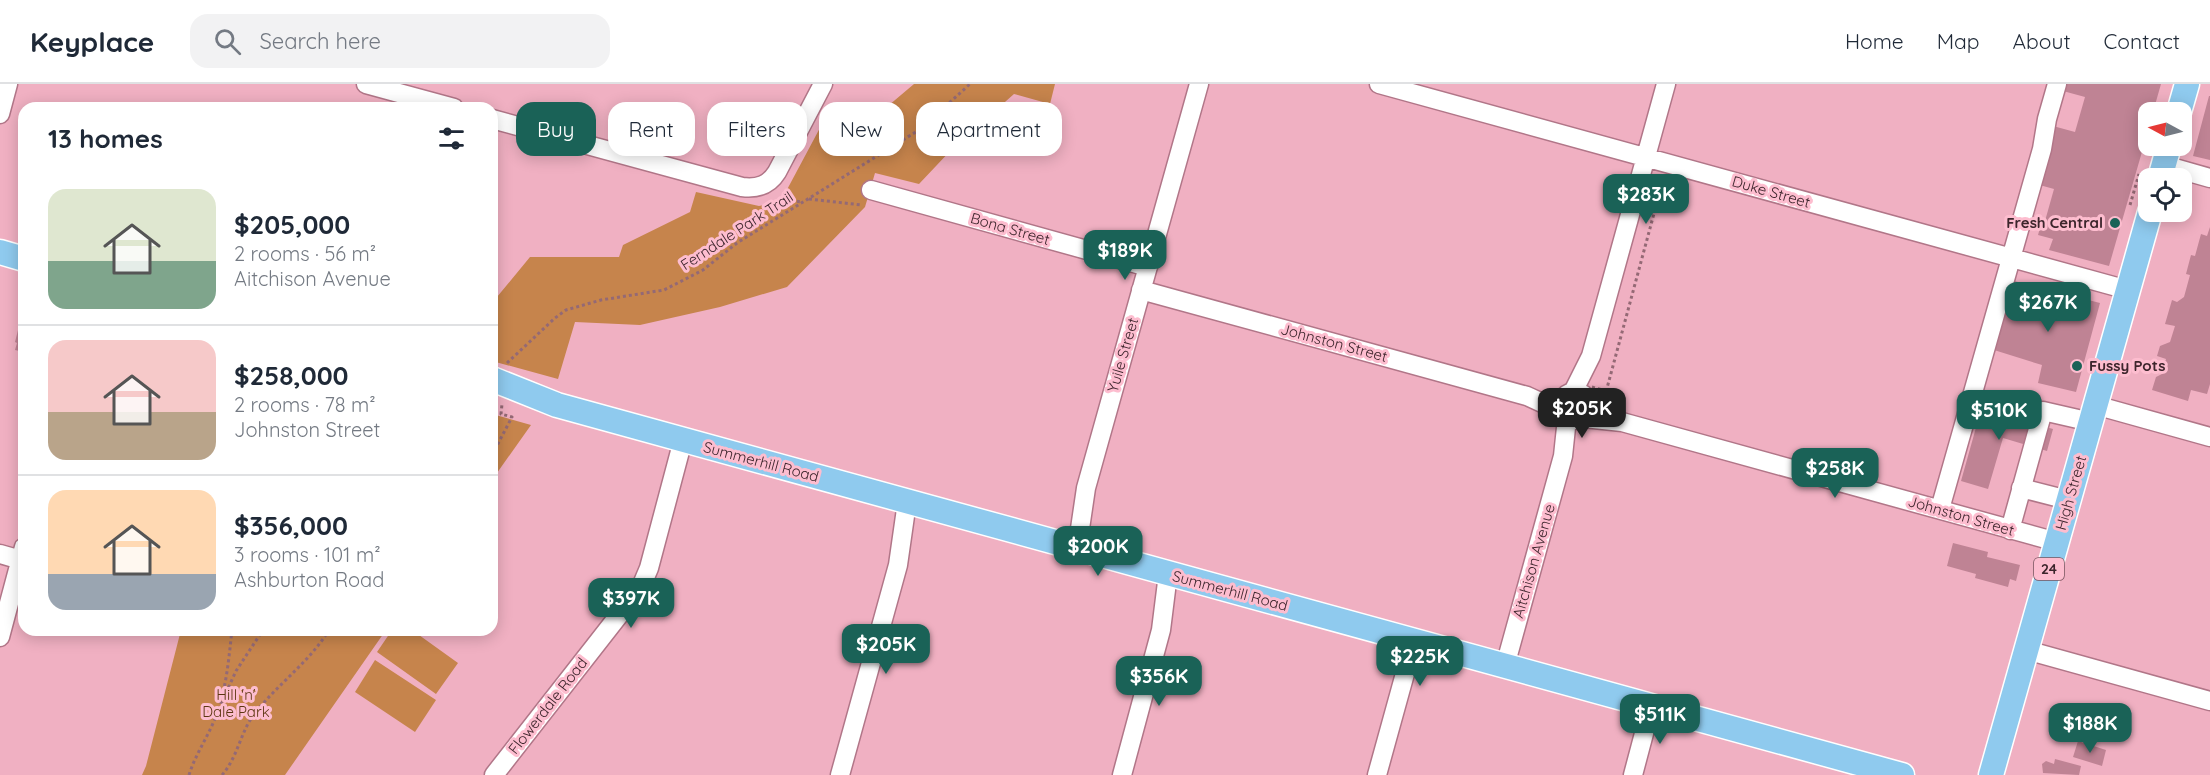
<!DOCTYPE html>
<html lang="en">
<head>
<meta charset="utf-8">
<style>
  body { margin:0; font-family:Quicksand,sans-serif; background:#f2f2f3; color:#1f2937; height:100vh; display:flex; flex-direction:column; font-size:22px; white-space:nowrap }
  * { box-sizing:border-box; margin:0 }
  p { font-size:20px; color:#747a83 }
  .icon { flex:none; width:33px; height:33px; fill:none; stroke:currentColor; stroke-width:2; stroke-linecap:round; stroke-linejoin:round }
  .map { position:relative; flex:1; overflow:hidden }
  .panel { position:absolute; left:18px; top:18px; width:480px; height:534px; display:flex; flex-direction:column; background:#fff; border-radius:18px; box-shadow:0 3px 15px #0003 }
  .panel>* { flex:none }
  .top-card { position:absolute; left:516px; top:18px; width:570px; height:54px; display:flex; gap:12px }
  .needle { width:39px; rotate:277deg }
  .fabs { position:absolute; left:2138px; top:18px; display:grid; gap:12px }
  .fabs a { display:grid; place-items:center; width:54px; height:54px; border-radius:12px; background:#fff; box-shadow:0 3px 15px #0003; font-size:30px }
  .price { position:absolute; translate:-50% -51px; padding:0 14px; border-radius:12px; background:#1a6257; color:#fff; font-size:20px; line-height:39px; filter:drop-shadow(0 2px 3px #0008) }
  .price::after { content:''; position:absolute; left:50%; top:36px; width:18px; height:14px; margin-left:-9px; background:inherit; clip-path:polygon(0 0,100% 0,50% 100%) }
  .price.on { background:#222; color:#fff }
  ul { padding:0; list-style:none }
  li { display:flex; align-items:center; gap:18px; height:150px; padding:0 30px }
  li+li { border-top:2px solid #e0e1e3 }
  li span { display:grid; place-items:center; flex:none; width:168px; height:120px; border-radius:18px; color:#555 }
  li>.icon { margin-inline-start:auto }
  span .icon { width:72px; height:72px; fill:#fffc; stroke-width:1 }
  li b { font-size:26px }
  h2 { display:flex; justify-content:space-between; align-items:center; height:72px; padding:0 30px; font-size:26px }
  .pill { padding:0 21px; border-radius:18px; background:#fff; box-shadow:0 3px 15px #0003; font-size:21px; line-height:54px }
  .pill.on { background:#1a6257; color:#fff }
  header { display:flex; align-items:center; gap:36px; box-sizing:border-box; height:84px; padding:0 30px; background:#fff; border-bottom:2px solid #e0e1e3 }
  header strong { font-size:28px }
  nav { display:flex; gap:33px; margin-inline-start:auto; font-size:21px }
  .search { width:420px; height:54px; background:#f2f2f3; display:flex; align-items:center; gap:15px; box-sizing:border-box; padding:0 21px; border-radius:18px; color:#747a83; font-size:22px }
  .map>svg:first-child { display:block }
  .green { fill:#c6844c }
  .building { fill:#bf8394 }
  .lines { fill:none; stroke-linecap:round; stroke-linejoin:round }
  .minor-casing { stroke:#b17688; stroke-width:21 }
  .major-casing { stroke:#fff; stroke-width:27 }
  .path { stroke:#946975; stroke-width:3; stroke-dasharray:3 3; stroke-linecap:butt }
  .minor { stroke:#fff; stroke-width:18 }
  .major { stroke:#8fcaee; stroke-width:24 }
  .poi-dot { fill:#1a6257; stroke:#fdbdcf; stroke-width:2 }
  .labels { text-anchor:middle; stroke-width:6; stroke-linejoin:round; paint-order:stroke }
  .shield { fill:#fdbdcf; stroke:#77535d; stroke-width:1.5 }
  .shield-label { font-size:14px; font-weight:bold; fill:#3d252c }
  .street-label { font-size:15px; fill:#3d252c; stroke:#fdbdcf }
  .poi-label { font-size:15px; font-weight:bold; fill:#3d252c; stroke:#fdbdcf; text-anchor:end }
  .park-label { font-size:15px; fill:#5d3611; stroke:#fdbdcf }
</style>
</head>
<body>
<header>
<strong>Keyplace</strong>
<div class="search"><svg class="icon" aria-label="search" viewBox="0 0 24 24"><circle cx="10" cy="10" r="6"/><path d="M15 15l6 6"/></svg>Search here</div>
<nav><a>Home</a><a>Map</a><a>About</a><a>Contact</a></nav>
</header>
<div class="map">
<svg width="2210" height="691" viewBox="0 0 2210 691">
  <rect width="100%" height="100%" fill="#f0b0c2"/>
  <path class="green" d="M914 0H1055L1050 20 1014 10 953 64 919 100 875 89 865 123 787 203 720 223 640 241 575 238 558 295 492 277V219L530 173H619L623 161 690 128 696 108 759 122 774 119 782 115 829 27 869 38Z
    M492 330 531 341 492 396Z
    M181 546H386L285 691H142L146 682Z
    M392 546H412L458 579 436 610 377 568Z
    M375 576 436 616 415 648 355 608Z"/>
  <path class="building" d="M2066 0H2161L2153 28H2148V47L2109 182 2049 166 2053 155 2038 151 2042 137H2045L2054 105 2036 100 2053 42 2075 48 2085 13 2063 7Z
    M2209 12H2210V76L2193 72Z
    M2210 143V300L2207 310 2191 306 2188 317 2152 306 2156 293 2162 290 2166 275 2157 272 2160 262 2170 258 2175 242 2165 240 2172 216 2177 218 2184 213 2190 191 2186 190 2191 171 2195 172 2201 150 2207 152Z
    M2014 197 2100 219 2076 308 2038 299 2042 281 1994 266Z
    M21 234 24 235V268L15 266 17 259 15 258Z
    M1984 315 2012 323 2009 333 2053 345 2047 367 2003 354 1988 405 1961 397Z
    M1953 459 1988 468 1987 473 2020 481 2016 497 2010 495 2008 503 1975 494 1976 490 1947 482Z
    M2078 657 2106 666 2102 682 2073 673Z
    M2055 675 2081 682 2079 691 2043 689 2042 680 2046 677 2054 680Z"/>
  <g class="lines">
    <g class="minor-casing">
      <path id="minor" d="M366 0 454 24
        M1379 0 2128 206
        M0 30 8 0
        M492 35 742 103C758 105 769 101 777 88L823 0
        M2164 81 2210 94
        M871 106 1148 183
        M1141 206 1527 312 1562 328
        M1561 322a14 14 0 1 1 28 0a14 14 0 1 1-28 0Z
        M1573 308 1591 272 1666 0
        M2095 321 2210 353
        M1584 334 1622 338 2057 458
        M2021 404 2068 416
        M1940 425 2042 65 2047 35 2057 0
        M2010 446 2043 327 2091 338
        M1077 465 1086 404 1199 0
        M0 470 21 476
        M0 553 24 463
        M2026 566 2210 617
        M1505 582 1563 372 1567 334
        M494 691 641 503 649 484 683 356
        M840 691 898 481 907 418
        M1122 691 1161 546 1168 490
        M1377 691 1414 557
        M1633 691 1651 623"/>
    </g>
    <g class="major-casing">
      <path id="major" d="M2179 28 2187 0
        M2160 94 2169 62
        M0 168 24 175
        M492 295 557 321 1902 691
        M1991 691 2150 128"/>
    </g>
    <path class="path" d="M779 115 802 118
      M809 115 862 121
      M2130 121 2139 90
      M507 279 555 234 566 226 601 216 664 206 703 186 737 159 919 46 970 0
      M1592 303 1606 307
      M1603 319 1663 96 1666 97
      M492 371 512 333 501 330 502 320
      M221 620 236 587 263 546
      M189 691C196 668 211 649 218 626 227 600 229 572 232 546
      M222 691C237 674 240 651 252 633 275 602 308 580 329 546"/>
    <use href="#minor" class="minor"/>
    <use href="#major" class="major"/>
  </g>
  <g class="poi-dot">
    <circle cx="2115" cy="139" r="6"/>
    <circle cx="2077" cy="282" r="6"/>
  </g>
  <g class="labels">
    <rect class="shield" x="2034" y="474" width="30" height="22" rx="4.5"/>
    <g class="shield-label">
      <text x="2049" y="490">24</text>
    </g>
    <g class="street-label">
      <text transform="translate(1771 108) rotate(16)" y="5">Duke Street</text>
      <text transform="translate(1010 145) rotate(16)" y="5">Bona Street</text>
      <text transform="translate(737 147) rotate(-33)" y="5">Ferndale Park Trail</text>
      <text transform="translate(1334 259) rotate(15)" y="5">Johnston Street</text>
      <text transform="translate(1123 271) rotate(-74)" y="5">Yuile Street</text>
      <text transform="translate(761 378) rotate(15)" y="5">Summerhill Road</text>
      <text transform="translate(2071 409) rotate(-74)" y="5">High Street</text>
      <text transform="translate(1961 432) rotate(16)" y="5">Johnston Street</text>
      <text transform="translate(1534 477) rotate(-74)" y="5">Aitchison Avenue</text>
      <text transform="translate(1230 507) rotate(15)" y="5">Summerhill Road</text>
      <text transform="translate(548 622) rotate(-52)" y="5">Flowerdale Road</text>
    </g>
    <g class="poi-label">
      <text x="2103" y="144">Fresh Central</text>
      <text x="2089" y="287" text-anchor="start">Fussy Pots</text>
    </g>
    <g class="park-label">
      <text x="236" y="616">Hill 'n'<tspan x="236" dy="17">Dale Park</tspan></text>
    </g>
  </g>
</svg>
<div class="fabs">
<a><svg class="needle" viewBox="-14 -14 28 28"><path d="M0-13l5 13h-10z" fill="#e53935"/><path d="M0 13l5-13h-10z" fill="#747a83"/></svg></a>
<a><svg class="icon" aria-label="locate" viewBox="0 0 24 24"><circle cx="12" cy="12" r="6"/><path d="M12 2v4M12 18v4M2 12h4M18 12h4"/></svg></a>
</div>
<b class="price" style="left:1646px;top:141px">$283K</b>
<b class="price" style="left:1125px;top:197px">$189K</b>
<b class="price" style="left:2048px;top:249px">$267K</b>
<b class="price on" style="left:1582px;top:355px">$205K</b>
<b class="price" style="left:1999px;top:357px">$510K</b>
<b class="price" style="left:1835px;top:415px">$258K</b>
<b class="price" style="left:1098px;top:493px">$200K</b>
<b class="price" style="left:631px;top:545px">$397K</b>
<b class="price" style="left:886px;top:591px">$205K</b>
<b class="price" style="left:1420px;top:603px">$225K</b>
<b class="price" style="left:1159px;top:623px">$356K</b>
<b class="price" style="left:1660px;top:661px">$511K</b>
<b class="price" style="left:2090px;top:670px">$188K</b>
<div class="top-card">
<a class="pill on">Buy</a>
<a class="pill">Rent</a>
<a class="pill">Filters</a>
<a class="pill">New</a>
<a class="pill">Apartment</a>
</div>
<section class="panel">
<h2>13 homes<svg class="icon" aria-label="filters" viewBox="0 0 24 24"><path d="M4 7h16M4 17h16"/><circle cx="9" cy="7" r="2"/><circle cx="15" cy="17" r="2"/></svg></h2>
<ul>
<li><span style="background:linear-gradient(#dfe7d0 60%,#7fa58c 0)"><svg class="icon" aria-label="home" viewBox="0 0 24 24"><path d="M3 11l9-7 9 7M6 9v11h12V9"/></svg></span><div><b>$205,000</b><p>2 rooms · 56 m²</p><p>Aitchison Avenue</p></div></li>
<li><span style="background:linear-gradient(#f6c9c9 60%,#b9a48a 0)"><svg class="icon" aria-label="home" viewBox="0 0 24 24"><path d="M3 11l9-7 9 7M6 9v11h12V9"/></svg></span><div><b>$258,000</b><p>2 rooms · 78 m²</p><p>Johnston Street</p></div></li>
<li><span style="background:linear-gradient(#ffd9b3 70%,#9aa5b1 0)"><svg class="icon" aria-label="home" viewBox="0 0 24 24"><path d="M3 11l9-7 9 7M6 9v11h12V9"/></svg></span><div><b>$356,000</b><p>3 rooms · 101 m²</p><p>Ashburton Road</p></div></li>
</ul>
</section>
</div>
</body>
</html>
